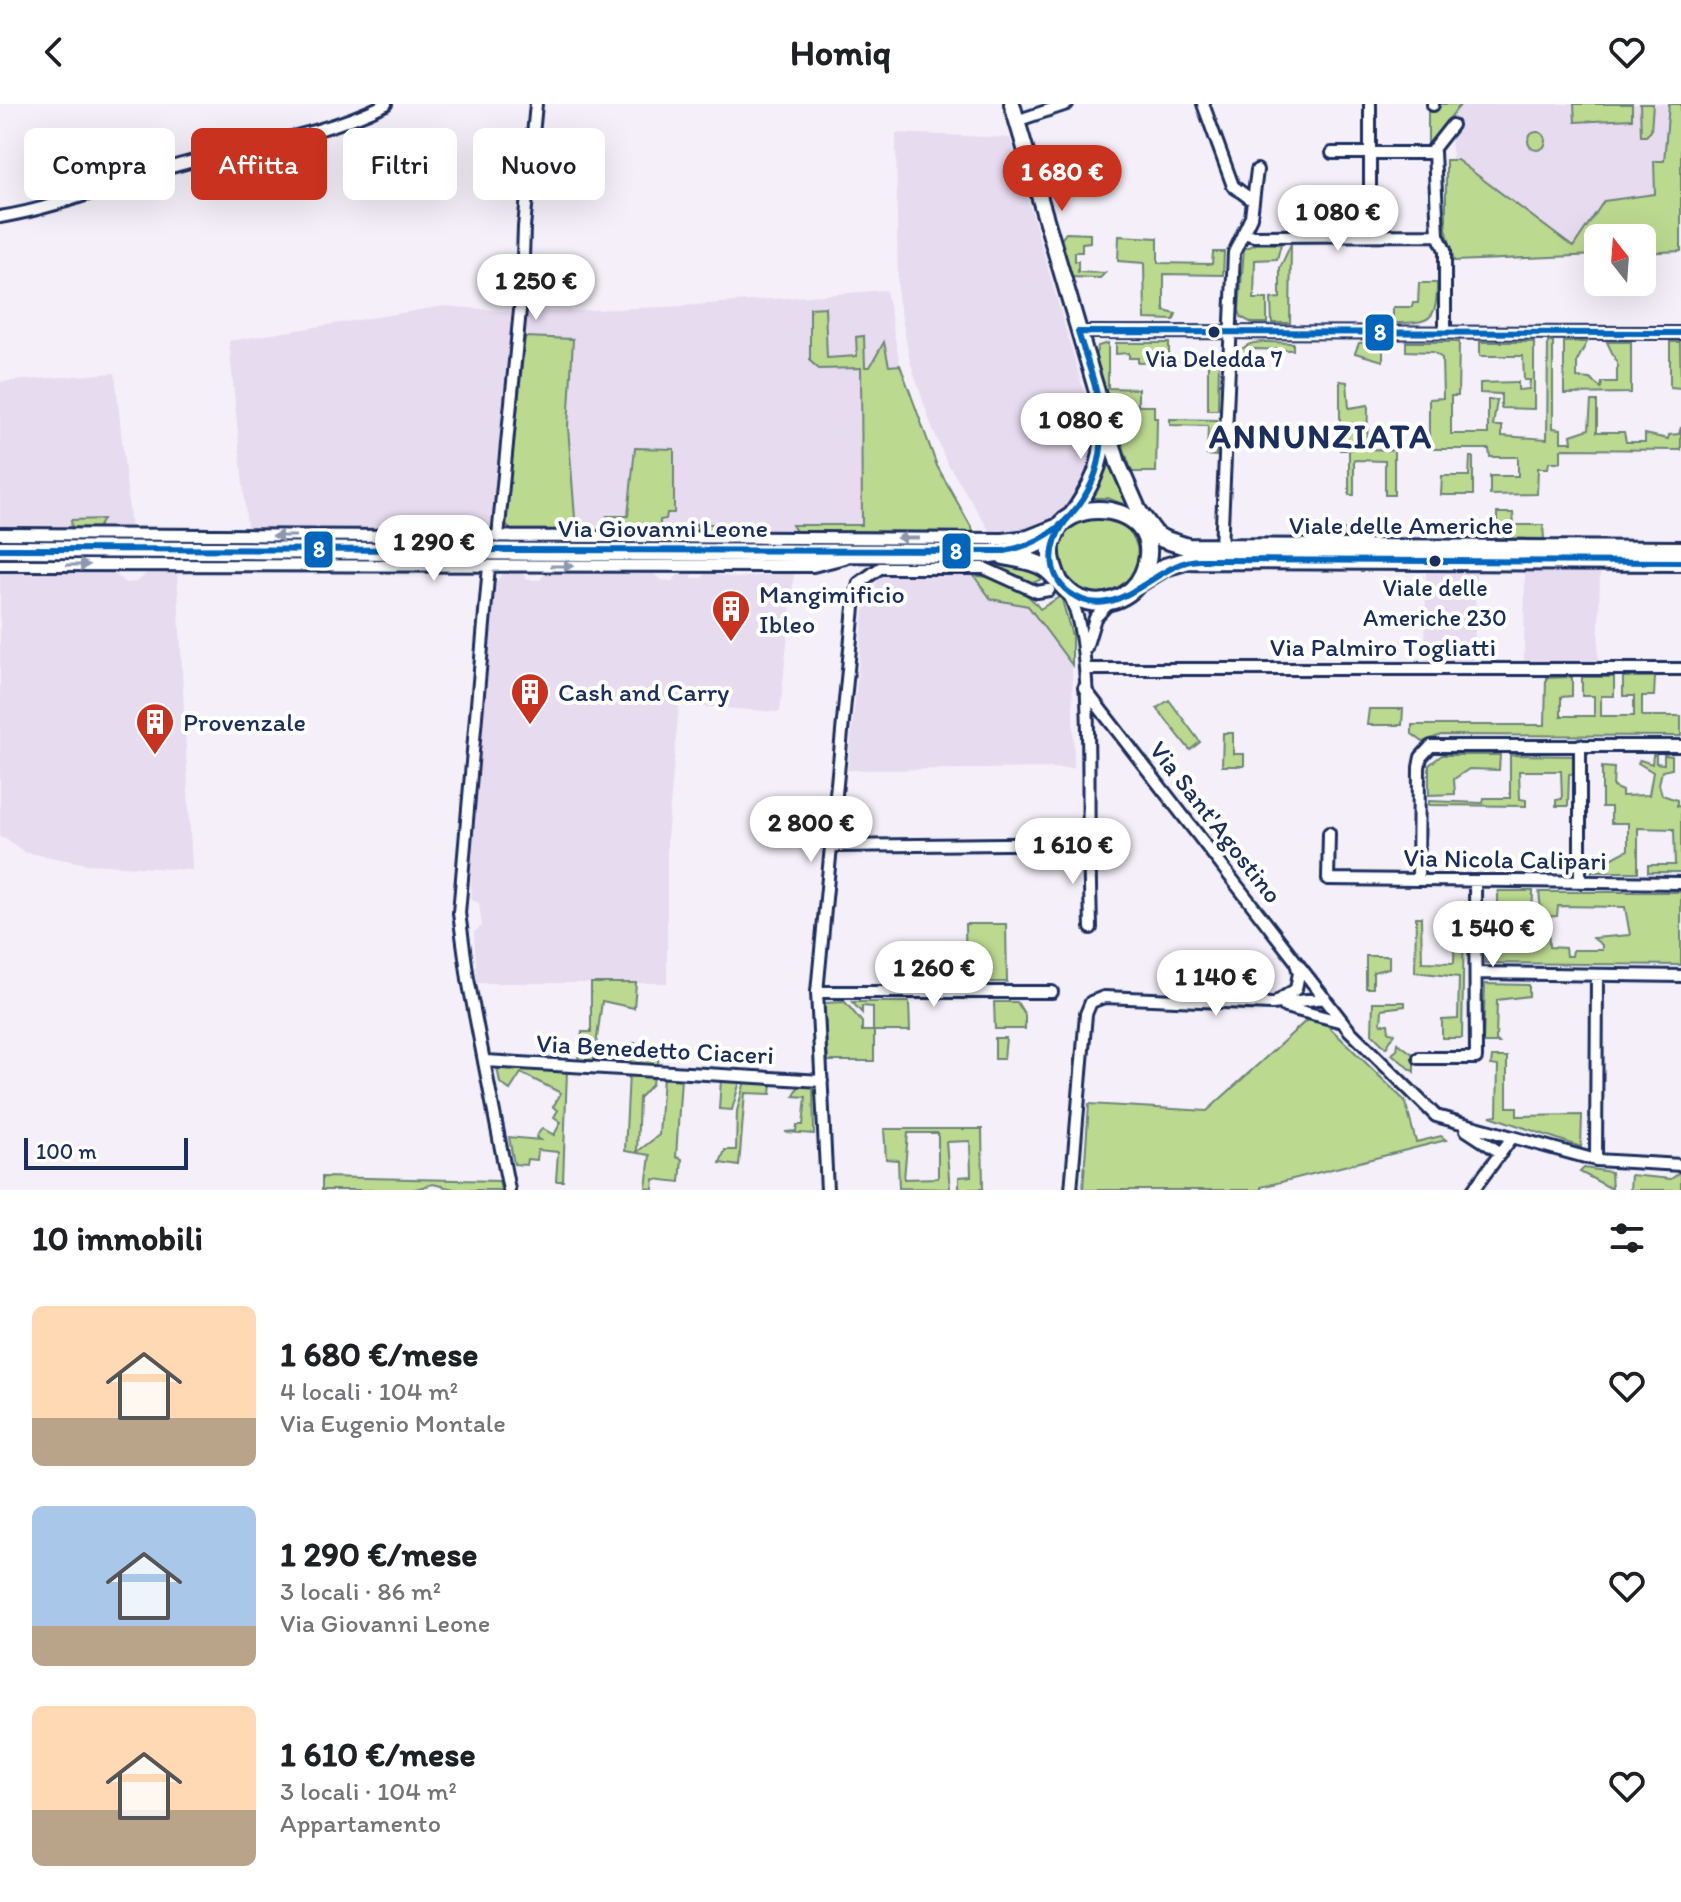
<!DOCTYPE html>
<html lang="it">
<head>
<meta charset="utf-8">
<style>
  body { margin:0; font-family:Itim,sans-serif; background:#f2f2f2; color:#202124; height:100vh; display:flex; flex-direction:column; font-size:30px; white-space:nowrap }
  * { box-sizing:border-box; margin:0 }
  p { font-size:26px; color:#757577 }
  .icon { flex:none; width:44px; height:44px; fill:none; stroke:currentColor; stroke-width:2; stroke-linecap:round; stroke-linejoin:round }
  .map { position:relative; height:1086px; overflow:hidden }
  .sheet { display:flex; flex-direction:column; background:#fff; flex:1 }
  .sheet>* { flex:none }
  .guide { position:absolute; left:24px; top:24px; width:800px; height:72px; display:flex; gap:16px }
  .needle { width:52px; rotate:343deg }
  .fabs { position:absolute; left:1584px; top:120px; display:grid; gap:16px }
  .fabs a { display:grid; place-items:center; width:72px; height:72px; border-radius:12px; background:#fff; box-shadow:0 8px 32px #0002; font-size:40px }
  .scale { position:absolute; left:24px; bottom:20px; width:164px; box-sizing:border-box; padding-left:8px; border:4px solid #1b2f5e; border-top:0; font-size:22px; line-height:28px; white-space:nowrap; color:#1b2f5e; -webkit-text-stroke:6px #fff; paint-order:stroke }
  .price { position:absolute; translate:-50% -68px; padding:0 18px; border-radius:28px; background:#fff; color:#222; font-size:26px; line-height:52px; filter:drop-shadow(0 2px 4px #0008) }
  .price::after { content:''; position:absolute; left:50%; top:48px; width:24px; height:18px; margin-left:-12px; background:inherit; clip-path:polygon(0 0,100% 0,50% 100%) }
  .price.selected { background:#c8321e; color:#fff }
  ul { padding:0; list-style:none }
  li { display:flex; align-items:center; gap:24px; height:200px; padding:0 32px }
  li span { display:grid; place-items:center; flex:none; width:224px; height:160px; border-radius:12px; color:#555 }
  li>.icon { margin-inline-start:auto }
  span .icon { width:96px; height:96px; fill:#fffc; stroke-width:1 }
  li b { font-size:34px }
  h2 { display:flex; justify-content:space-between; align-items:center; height:96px; padding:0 32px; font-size:34px }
  .chip { padding:0 28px; border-radius:12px; background:#fff; box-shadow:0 8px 32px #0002; font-size:28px; line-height:72px }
  .chip.selected { background:#c8321e; color:#fff }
  header { display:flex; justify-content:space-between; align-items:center; height:104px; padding:0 32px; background:#fff; font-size:36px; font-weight:700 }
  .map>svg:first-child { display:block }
  .built { fill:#e7dbef }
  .green { fill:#bcd990; stroke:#6c8477; stroke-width:2; fill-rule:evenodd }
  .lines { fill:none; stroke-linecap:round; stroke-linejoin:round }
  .minor-casing { stroke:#1b2f5e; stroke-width:16 }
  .secondary-casing { stroke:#1b2f5e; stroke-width:20 }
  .primary-casing { stroke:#1b2f5e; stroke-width:22 }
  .minor { stroke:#fff; stroke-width:10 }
  .secondary { stroke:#fff; stroke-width:14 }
  .primary { stroke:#fff; stroke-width:16 }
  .bus-1-casing { stroke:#fff; stroke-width:12 }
  .bus-1 { stroke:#0065bd; stroke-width:6 }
  .oneway { fill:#8d97ae }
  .bus-dot { fill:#1b2f5e; stroke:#fff; stroke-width:3 }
  .labels { text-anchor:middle; stroke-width:8; stroke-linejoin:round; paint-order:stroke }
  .bus-label { font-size:24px; fill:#1b2f5e; stroke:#fff }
  .street-label { font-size:26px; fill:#1b2f5e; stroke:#fff }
  .poi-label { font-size:26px; fill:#1b2f5e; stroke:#fff; text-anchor:start }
  .district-label { font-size:34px; font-weight:bold; letter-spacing:2px; fill:#1b2f5e; stroke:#fff }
  .line-badge { stroke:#fff; stroke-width:3 }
  .badge-label { font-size:22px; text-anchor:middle; font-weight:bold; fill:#fff }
</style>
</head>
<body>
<header><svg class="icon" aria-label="back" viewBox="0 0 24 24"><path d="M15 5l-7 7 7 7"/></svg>Homiq<svg class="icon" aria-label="heart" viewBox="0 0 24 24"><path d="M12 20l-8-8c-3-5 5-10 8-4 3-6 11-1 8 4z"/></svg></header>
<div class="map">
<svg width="1681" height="1086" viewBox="0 0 1681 1086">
  <rect width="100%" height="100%" fill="#f4eff8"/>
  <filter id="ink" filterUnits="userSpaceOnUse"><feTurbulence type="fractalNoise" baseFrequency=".0125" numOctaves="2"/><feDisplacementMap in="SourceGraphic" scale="16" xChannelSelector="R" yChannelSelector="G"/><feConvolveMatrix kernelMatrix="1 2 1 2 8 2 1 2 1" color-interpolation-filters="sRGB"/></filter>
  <g filter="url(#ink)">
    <path class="built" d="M1461 0H1669L1664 57H1654L1655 90 1604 97 1573 143 1458 56H1452L1451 29 1460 16 1454 10Z
      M896 29 1010 34 1097 333 1092 364 1077 391 1068 403 1041 422 991 429 946 357 929 315 910 257 898 193Z
      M886 186 900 261 861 263 862 427 279 426 251 425 247 422 229 237 444 202 527 209 683 202Z
      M115 269 131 425 0 424V278Z
      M0 467H111L125 479 137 478 148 468H177L192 766 87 760 24 748 6 734H0Z
      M1426 467H1476L1474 556H1425Z
      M652 468 661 476 672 477 680 469 692 470V474H702L706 469 736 474 794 469 780 608 679 601 667 735V879H477L474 828 482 822 479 799 472 796 469 734 496 477 504 469H522L527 476H540L546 469Z
      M1525 468H1600L1598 557H1524Z
      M884 471 974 472 991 495 1028 502 1072 561 1074 664 848 666 864 508 877 477Z"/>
    <path class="green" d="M1437 0H1461L1428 41V8L1436 7Z
      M1574 0H1632V15L1575 18Z
      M1640 0H1653L1651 27 1646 32H1641Z
      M1669 0H1681V147L1642 149V134H1598V151L1454 157 1446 124V56H1457L1573 143 1604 97 1655 90 1654 57H1664Z
      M1528 37a9 9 0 1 1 18 0a9 9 0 1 1-18 0Z
      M1066 129 1090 130V138L1082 139V148H1075V157H1078V168L1105 169 1100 174 1070 173 1060 137Z
      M1119 132 1158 134V159L1212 160 1213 148H1224L1223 171 1164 170V207L1176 210 1174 216 1145 215 1144 159 1118 157Z
      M1256 140H1281L1277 155 1255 156 1254 195H1267V219H1252L1241 213 1239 206 1244 145Z
      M1291 140 1290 219H1272L1271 195 1280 194V164Z
      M1419 179H1437C1437 218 1430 219 1393 219V203H1412L1413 199H1418Z
      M825 203 827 254 857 252 856 233 864 232 865 263H870L884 238 889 262 900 261 937 362 974 428 796 427 792 421H862L861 264 819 265 810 257V204Z
      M525 233 573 235 568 323 576 427H512L505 420Z
      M1406 238H1459L1458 292H1451V330H1488V296H1497L1493 322H1502V332L1547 335 1548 238H1553V324L1561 325V338H1572L1571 331 1589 325 1591 297H1597V328H1624L1626 338H1645V330L1668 335 1669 331 1679 330 1681 323V346L1561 345V358H1549L1548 364H1538L1537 390 1490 391V372H1518V353H1490L1489 345H1429V295L1443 294 1442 254 1433 248 1406 247Z
      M1480 238H1534V305L1501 304V290L1480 289V279L1518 278V286L1529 285 1530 276H1524L1523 252H1480Z
      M1564 238H1587L1577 257V274L1590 275 1601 284 1602 278H1617V259L1607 238H1631V289L1564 290Z
      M1670 238H1680L1681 284 1670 283Z
      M1108 239V284L1138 285V302H1154V314H1157L1156 368H1132L1117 325 1131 324V301L1110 300 1095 253 1098 242Z
      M1116 239H1169V258L1138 259V254H1129V249L1116 250Z
      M1293 239V246L1253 245 1252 256H1236C1242 231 1273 239 1293 239Z
      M1359 239H1383V257L1355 249Z
      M1208 246 1213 254 1219 255 1218 306H1208Z
      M1340 277 1347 278 1349 304 1368 301 1367 345 1394 346V391H1385V357L1354 356V391H1349V346H1340Z
      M1170 315 1217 316 1216 352 1207 351 1208 322 1170 321Z
      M635 344 674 345V409H667L666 415 660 416V427H614L607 412H628Z
      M1470 353H1473V391H1441L1442 372H1469Z
      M1110 358 1127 397V402L1108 394H1091Z
      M1497 409H1513L1514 421H1543L1544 435 1497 434Z
      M1058 452a40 40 0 1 1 80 0a40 40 0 1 1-80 0Z
      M103 415 98 424 72 425 71 416Z
      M695 420H761L757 427H699Z
      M1319 426 1364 427 1366 434H1319Z
      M990 459 1026 463 1046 473 1033 479Z
      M974 472C996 471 1028 487 1040 505L1061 492 1072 532V561L1028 502 991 495Z
      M1572 573V592L1561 593V612H1594V592H1582V573H1614V592H1601V612H1634V592H1623V573H1655L1654 592H1642V612H1681V632L1441 631 1423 638 1412 630V621H1545L1546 574Z
      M1169 596 1200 638 1190 646 1157 604Z
      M1369 605H1403L1402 621H1367Z
      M1223 629H1233V650H1244V662H1222Z
      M1442 651H1500L1499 666 1469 665 1454 675 1455 690 1429 691V661Z
      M1510 651 1576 652V669L1569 670 1568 702H1556V696L1562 695 1561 667H1519L1520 695 1526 696V702L1429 701V697L1483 699 1484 694H1510Z
      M1653 651H1656V659L1664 660V651L1672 652V665L1662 667 1659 680 1662 691 1677 696V702L1681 703V768H1648V761H1675L1674 725 1638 724V768H1592V755H1611L1628 746V719H1611V703H1602V663L1614 664 1613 683 1622 687V692L1649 691 1653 668 1638 659 1640 656 1652 660Z
      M1498 787H1533L1532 815 1548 822 1549 843 1565 844 1566 852H1572L1573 846H1602V841L1593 834 1630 831 1625 803 1558 802 1557 812 1542 813 1539 788H1681V861L1485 859V845H1523L1524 834H1529V812L1525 811 1524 802 1498 801Z
      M1416 813H1421L1422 858 1454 859 1455 819H1464L1462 934H1442V916L1458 915 1459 873 1415 868Z
      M965 820H1006L1007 878H966Z
      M1366 852H1389V864L1373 868V884H1366Z
      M591 879H636L634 904 602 897 594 957 578 956 582 928H591Z
      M1485 880 1529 881V892L1497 896 1496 936 1499 939H1483Z
      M845 898 862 918V927H873V903L862 902V909L852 898H909L910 927H874V957H828L824 899Z
      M994 898H1017L1025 911V925H995Z
      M1373 898H1405V902L1382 905 1381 920H1388L1389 928 1395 929 1386 944 1372 930Z
      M1308 915 1327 921 1405 997 1416 1038 1441 1032 1446 1036 1261 1083V1086H1083L1089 1000 1207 1007Z
      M995 934H1006L1004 955H995Z
      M632 939 659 941 658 961 630 959Z
      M1398 939 1414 951V968L1392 950 1397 946Z
      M1492 953H1507V1003H1517V1012L1582 1011 1581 1043 1490 1012 1497 1011 1498 962 1491 961Z
      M497 963 567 967 563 1077H556L558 1048 538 1046 537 1056 527 1055 526 1061 514 1060 509 1033 540 1036 536 1033 542 1024 554 1031 561 1018 554 1013 558 1006 553 1003 561 989 521 969 510 986 500 979Z
      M629 970 653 972 652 980 639 994 637 1048 659 1031 663 973 681 974 676 1053 682 1055 680 1078 654 1075 653 1085 646 1084 650 1051 625 1047Z
      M721 976 740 977 732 1006 719 1005Z
      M745 977 772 979 771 990 745 989 739 1062 720 1059 725 1046H736L737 1007Z
      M799 981H813L814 1030 785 1028 796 1027 797 1021H803L806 993 794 992Z
      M884 1025H982L983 1085H959V1073L971 1072 970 1037 946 1038 950 1085 899 1084 898 1056 886 1055ZM908 1029H938V1074L904 1075Z
      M1584 1064 1611 1068 1612 1085 1580 1068Z
      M1681 1068V1086H1630L1631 1071 1671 1075Z
      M322 1073 499 1077 501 1086H458L433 1080 412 1086H322Z"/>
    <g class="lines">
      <g class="minor-casing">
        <path id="minor" d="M1203 0 1233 82 1252 96
          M1370 0V131
          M1433 0V1
          M1016 17 1067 0
          M1434 48 1438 131 1445 146V229
          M1332 49H1430L1452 21
          M0 113C54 104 101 85 152 69 230 43 311 37 386 0
          M1243 129 1254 132 1438 131
          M1078 228 1681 229
          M0 430 1003 435 1028 432 1061 419
          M498 433 522 185 524 123 536 0
          M1221 444 1234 149 1251 113 1257 66
          M0 461 813 462 845 454
          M489 462 459 809 468 875 509 1086
          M1086 544 1095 514 1109 499
          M1085 565H1681
          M1084 584 1349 926 1436 1012 1596 1056 1681 1061
          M1580 641V778
          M1329 729 1328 775 1681 779
          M1089 739 1091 824
          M830 742 1089 739C1087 683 1094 534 1069 491
          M1418 775 1419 663 1421 653 1431 642H1681
          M1476 869 1681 872
          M817 888H1052
          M1278 897 1296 885 1299 869 1296 859
          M1285 903 1343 918
          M1419 954H1476L1475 777
          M486 957 822 977
          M1466 1026 1501 1049
          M1596 1056 1597 871
          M827 1086 817 888 854 503 859 479 880 464H984L1037 488 1049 486
          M1071 1086 1086 910 1091 898 1104 893 1272 900 1325 894
          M1473 1086 1511 1035"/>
      </g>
      <g class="secondary-casing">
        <path id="secondary" d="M1012 0 1118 359 1139 407 1154 427
          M1070 413C1089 386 1104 361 1102 328"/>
      </g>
      <g class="primary-casing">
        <path id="primary" d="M1129 414 1163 435 1188 443 1681 446
          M0 445 990 450 1025 445 1055 431
          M1004 452C1018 455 1033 456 1045 464 1057 472 1063 486 1076 493 1101 506 1132 495 1143 470 1179 385 1013 382 1059 477
          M1136 481 1165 463 1189 456 1681 458"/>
      </g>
      <use href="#minor" class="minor"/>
      <use href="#secondary" class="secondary"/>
      <use href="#primary" class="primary"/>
      <g class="bus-1-casing">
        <path id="bus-1" d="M1078 228 1681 229
          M1070 412C1045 439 1044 481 1083 496 1124 512 1160 456 1200 456 1360 457 1521 457 1681 458
          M0 445 1005 447C1067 435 1107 381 1101 317 1099 287 1087 257 1078 228"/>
      </g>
      <use href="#bus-1" class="bus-1"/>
    </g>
    <defs><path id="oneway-solid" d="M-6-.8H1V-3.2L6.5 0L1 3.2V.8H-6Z" transform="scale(2)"/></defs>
    <g class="oneway">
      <use href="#oneway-solid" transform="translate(284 432) rotate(-180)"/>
      <use href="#oneway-solid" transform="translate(908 434) rotate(-180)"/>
      <use href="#oneway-solid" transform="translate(78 461)"/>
      <use href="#oneway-solid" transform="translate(562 462)"/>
    </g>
  </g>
  <defs>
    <g id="building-pin" transform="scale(2)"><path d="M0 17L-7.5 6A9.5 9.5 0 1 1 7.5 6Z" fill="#c8321e" stroke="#fff"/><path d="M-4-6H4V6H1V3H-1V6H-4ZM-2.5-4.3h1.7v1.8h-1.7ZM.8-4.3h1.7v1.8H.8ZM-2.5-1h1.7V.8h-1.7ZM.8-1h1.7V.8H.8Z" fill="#fff"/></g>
  </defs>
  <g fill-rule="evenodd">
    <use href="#building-pin" x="731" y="505"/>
    <use href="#building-pin" x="530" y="588"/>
    <use href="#building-pin" x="155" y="618"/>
  </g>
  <g class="bus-dot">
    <circle cx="1214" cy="228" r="7"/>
    <circle cx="1435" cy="457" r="7"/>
  </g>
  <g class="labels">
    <g class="bus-label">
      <text x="1214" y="263">Via Deledda 7</text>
      <text x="1435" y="492">Viale delle<tspan x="1435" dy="30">Americhe 230</tspan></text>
    </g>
    <g class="street-label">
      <text x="1401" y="430">Viale delle Americhe</text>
      <text x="663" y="433">Via Giovanni Leone</text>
      <text x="1383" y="552">Via Palmiro Togliatti</text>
      <text transform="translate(1216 718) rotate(52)" y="9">Via Sant'Agostino</text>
      <text transform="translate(1505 755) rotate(1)" y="9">Via Nicola Calipari</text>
      <text transform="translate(655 945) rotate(3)" y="9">Via Benedetto Ciaceri</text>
    </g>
    <g class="poi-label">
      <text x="759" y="499">Mangimificio<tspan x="759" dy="30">Ibleo</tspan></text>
      <text x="558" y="597">Cash and Carry</text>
      <text x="183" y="627">Provenzale</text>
    </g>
    <g class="district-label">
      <text x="1321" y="344">ANNUNZIATA</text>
    </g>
  </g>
  <g class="line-badge">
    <rect x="1364" y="209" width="31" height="39" rx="8" fill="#0065bd"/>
    <rect x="303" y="426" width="31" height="39" rx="8" fill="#0065bd"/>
    <rect x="941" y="428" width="31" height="38" rx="8" fill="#0065bd"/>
  </g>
  <g class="badge-label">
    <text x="1380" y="236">8</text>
    <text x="319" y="453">8</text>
    <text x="956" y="455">8</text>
  </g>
</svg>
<div class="fabs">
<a><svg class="needle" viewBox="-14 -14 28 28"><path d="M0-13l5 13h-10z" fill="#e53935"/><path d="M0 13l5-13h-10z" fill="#757577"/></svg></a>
</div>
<div class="scale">100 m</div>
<b class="price selected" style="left:1062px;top:109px">1 680 €</b>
<b class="price" style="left:1338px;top:149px">1 080 €</b>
<b class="price" style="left:536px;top:218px">1 250 €</b>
<b class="price" style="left:1081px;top:357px">1 080 €</b>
<b class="price" style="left:434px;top:479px">1 290 €</b>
<b class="price" style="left:811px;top:760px">2 800 €</b>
<b class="price" style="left:1073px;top:782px">1 610 €</b>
<b class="price" style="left:1493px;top:865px">1 540 €</b>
<b class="price" style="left:934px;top:905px">1 260 €</b>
<b class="price" style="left:1216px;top:914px">1 140 €</b>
<div class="guide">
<a class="chip">Compra</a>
<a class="chip selected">Affitta</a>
<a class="chip">Filtri</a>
<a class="chip">Nuovo</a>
</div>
</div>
<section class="sheet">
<h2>10 immobili<svg class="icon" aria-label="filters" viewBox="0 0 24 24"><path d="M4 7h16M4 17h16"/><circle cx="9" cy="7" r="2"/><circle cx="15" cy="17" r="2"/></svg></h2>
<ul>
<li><span style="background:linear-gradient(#ffd9b3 70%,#b9a48a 0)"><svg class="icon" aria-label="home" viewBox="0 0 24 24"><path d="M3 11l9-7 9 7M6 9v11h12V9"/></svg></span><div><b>1 680 €/mese</b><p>4 locali · 104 m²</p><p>Via Eugenio Montale</p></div><svg class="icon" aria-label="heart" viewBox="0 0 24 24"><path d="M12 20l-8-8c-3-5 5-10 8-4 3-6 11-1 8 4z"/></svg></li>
<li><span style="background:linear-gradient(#a9c7e8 75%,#b9a48a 0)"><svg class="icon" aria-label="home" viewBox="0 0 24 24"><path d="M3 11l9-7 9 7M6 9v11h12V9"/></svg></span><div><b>1 290 €/mese</b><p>3 locali · 86 m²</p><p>Via Giovanni Leone</p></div><svg class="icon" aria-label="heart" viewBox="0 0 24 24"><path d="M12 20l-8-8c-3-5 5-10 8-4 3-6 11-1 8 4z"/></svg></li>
<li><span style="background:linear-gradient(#ffd9b3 65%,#b9a48a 0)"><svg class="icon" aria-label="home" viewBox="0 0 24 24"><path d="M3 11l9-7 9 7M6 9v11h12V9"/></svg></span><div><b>1 610 €/mese</b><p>3 locali · 104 m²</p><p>Appartamento</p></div><svg class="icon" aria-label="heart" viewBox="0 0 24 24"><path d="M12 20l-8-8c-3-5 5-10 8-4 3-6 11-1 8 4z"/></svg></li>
</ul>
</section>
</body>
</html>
